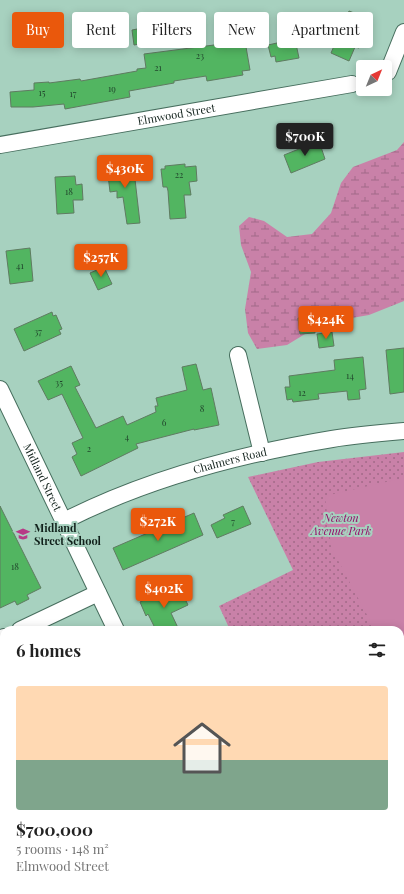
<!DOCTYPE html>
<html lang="en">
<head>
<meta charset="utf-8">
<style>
  body { margin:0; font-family:"Playfair Display",serif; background:#f6f6f6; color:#222; height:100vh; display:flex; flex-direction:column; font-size:15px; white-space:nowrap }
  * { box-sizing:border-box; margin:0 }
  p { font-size:13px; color:#767676 }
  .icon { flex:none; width:22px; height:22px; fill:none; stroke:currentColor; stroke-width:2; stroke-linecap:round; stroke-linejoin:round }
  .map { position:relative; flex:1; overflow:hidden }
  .details { position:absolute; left:0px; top:626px; width:404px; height:268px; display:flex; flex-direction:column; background:#fff; border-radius:12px 12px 0 0; box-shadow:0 2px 10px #0003 }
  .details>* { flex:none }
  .top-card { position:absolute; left:12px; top:12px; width:380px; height:36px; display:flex; gap:8px }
  .needle { width:26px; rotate:43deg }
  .controls { position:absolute; left:356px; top:60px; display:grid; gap:8px }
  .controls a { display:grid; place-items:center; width:36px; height:36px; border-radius:4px; background:#fff; box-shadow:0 2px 10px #0003; font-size:20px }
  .price { position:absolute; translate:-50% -34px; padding:0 9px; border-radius:4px; background:#ea580c; color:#fff; font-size:13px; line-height:26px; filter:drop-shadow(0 1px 2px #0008) }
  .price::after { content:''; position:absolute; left:50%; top:24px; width:12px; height:9px; margin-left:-6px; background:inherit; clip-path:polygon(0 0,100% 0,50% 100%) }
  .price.current { background:#222; color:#fff }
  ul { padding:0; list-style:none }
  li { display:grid; align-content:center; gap:8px; height:212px; padding:0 16px }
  li span { display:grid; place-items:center; height:124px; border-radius:4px; color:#555 }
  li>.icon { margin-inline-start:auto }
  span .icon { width:72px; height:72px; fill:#fffc; stroke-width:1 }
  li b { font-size:17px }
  h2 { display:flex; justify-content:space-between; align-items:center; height:48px; padding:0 16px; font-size:17px }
  .pill { padding:0 14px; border-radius:4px; background:#fff; box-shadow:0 2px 10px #0003; font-size:14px; line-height:36px }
  .pill.current { background:#ea580c; color:#fff }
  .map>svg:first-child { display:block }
  .wetland { fill:url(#wetland-marsh) }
  .park { fill:url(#park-dots) }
  .garden { fill:#c981a8 }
  .building { fill:#52b561; stroke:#5f7b61 }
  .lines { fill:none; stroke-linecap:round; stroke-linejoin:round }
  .minor-casing { stroke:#476e5e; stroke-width:18 }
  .minor { stroke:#fff; stroke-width:16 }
  .labels { text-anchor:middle; stroke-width:4; stroke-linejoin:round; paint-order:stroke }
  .number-label { font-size:9px; fill:#21462c }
  .street-label { font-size:11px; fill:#11211b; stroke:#a7d1bf }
  .park-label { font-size:11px; font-style:italic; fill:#940967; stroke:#a7d1bf }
  .poi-label { font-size:11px; font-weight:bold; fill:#11211b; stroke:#a7d1bf; text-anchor:start }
</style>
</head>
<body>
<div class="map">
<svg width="404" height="894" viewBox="0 0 404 894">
  <defs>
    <pattern id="wetland-marsh" width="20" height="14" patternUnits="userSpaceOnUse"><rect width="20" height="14" fill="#c981a8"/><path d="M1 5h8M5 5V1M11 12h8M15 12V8" fill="none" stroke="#a26988"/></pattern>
    <pattern id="park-dots" width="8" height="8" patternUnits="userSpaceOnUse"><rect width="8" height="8" fill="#c981a8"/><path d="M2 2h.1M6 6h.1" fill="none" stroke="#a26988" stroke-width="1.8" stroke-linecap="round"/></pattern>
  </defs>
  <rect width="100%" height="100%" fill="#a7d1bf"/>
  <path class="wetland" d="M404 142V301L369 315 323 323 287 345 257 349 248 333 245 309 251 272 241 245 239 226 249 217 264 221 287 237 312 234 331 213 341 183 353 167 397 150Z"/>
  <path class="park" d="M404 452V702L400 704V630H230L219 606 293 570 248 477 318 462Z"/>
  <path class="garden" d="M399 479H404V679L400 678V630H375L331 547 325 496Z"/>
  <path class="building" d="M349 11 367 18 361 32 365 34 359 48 355 47 349 61 331 53Z
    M148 27 150 42 134 45 132 30Z
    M55 30 57 43 44 44 42 31Z
    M295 39 299 58 276 62 275 56 271 57 268 45Z
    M245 41 250 70 242 71 243 75 207 81 206 76 174 81V83L129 91 130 97 65 109 64 104 33 107H11L10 92 34 90V83L49 82V83L80 79 81 81 137 71V69L146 68 144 54Z
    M319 141 325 159 291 173 284 155Z
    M133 162 140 223 127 224 123 197 117 198V191L110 192 107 166Z
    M185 164V167L196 166 197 181 189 182 191 195H184L186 218 170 219 168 191 167 187H163L161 169H165V166Z
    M75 176 76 185 82 184 83 200H73L74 213 57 214 55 177Z
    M30 248 33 281 10 284 6 251Z
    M104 267 112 284 98 290 90 273Z
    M52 312 53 316 56 315 62 329 59 330 61 334 24 351 14 329Z
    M313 317 315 333 300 334 298 318Z
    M332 332 334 346 319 348 317 334Z
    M404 348V392L390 394 386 350Z
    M363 357 366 389 359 390 360 399 348 400 347 391 318 394 319 399 293 402 292 399 287 400 285 387H290L289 376 335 370 334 360Z
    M196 364 203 390 211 388 219 425 194 430V429L136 444 138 448 81 476 72 457 77 454 72 443 83 438 62 394 48 400 38 381 71 366 80 385 75 387 96 428 123 416 127 425 156 412 155 406H158L156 398 187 390 182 367Z
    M0 506 41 588 27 595 29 599 17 605 15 601 0 608Z
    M243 506 251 524 217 538 211 525 225 518 223 515Z
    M194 513 203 535 123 570 113 548Z
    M179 587 188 605 171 613 179 630H156L148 614 146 616 140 602 162 591 163 595Z"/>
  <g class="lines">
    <g class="minor-casing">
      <g id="minor">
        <path d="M388 72 404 32"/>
        <path id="s1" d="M0 145 352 84"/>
        <path d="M238 355 262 453"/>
        <path id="s2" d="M0 389 116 630"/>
        <path id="s3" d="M64 521C146 479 241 454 332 439 356 435 380 433 404 431"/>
        <path d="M20 630 98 593"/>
        <path d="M0 639 4 637"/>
        <path d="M400 727 404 725"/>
        <path d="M0 807H4"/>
        <path d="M400 837 404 849"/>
        <path d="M45 890 47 894"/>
        <path d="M59 894 66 890"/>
      </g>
    </g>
    <use href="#minor" class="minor"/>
  </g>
  <defs>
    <g id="school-bare" transform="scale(1.08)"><path d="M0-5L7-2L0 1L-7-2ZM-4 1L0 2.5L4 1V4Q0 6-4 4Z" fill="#b73986" stroke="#a7d1bf" stroke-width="2.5" paint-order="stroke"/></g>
  </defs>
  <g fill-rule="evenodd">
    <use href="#school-bare" x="23" y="534"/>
  </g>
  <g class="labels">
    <g class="number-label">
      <text x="200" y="59">23</text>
      <text x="158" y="71">21</text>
      <text x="112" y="92">19</text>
      <text x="42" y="96">15</text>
      <text x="73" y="97">17</text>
      <text x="179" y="178">22</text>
      <text x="69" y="195">18</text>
      <text x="20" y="269">41</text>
      <text x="38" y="335">37</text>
      <text x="350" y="379">14</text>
      <text x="59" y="386">35</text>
      <text x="302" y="396">12</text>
      <text x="202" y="412">8</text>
      <text x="164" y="426">6</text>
      <text x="127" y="440">4</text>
      <text x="89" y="452">2</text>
      <text x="233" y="525">7</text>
      <text x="15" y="570">18</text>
    </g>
    <g class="street-label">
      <text dy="4" stroke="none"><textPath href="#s1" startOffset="179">Elmwood Street</textPath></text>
      <text dy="4" stroke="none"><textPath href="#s3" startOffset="177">Chalmers Road</textPath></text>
      <text dy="4" stroke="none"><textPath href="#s2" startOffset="98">Midland Street</textPath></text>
    </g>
    <g class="park-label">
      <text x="341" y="522">Newton<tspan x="341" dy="13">Avenue Park</tspan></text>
    </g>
    <g class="poi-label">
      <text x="34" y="532">Midland<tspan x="34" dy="13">Street School</tspan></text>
    </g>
  </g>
</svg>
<div class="controls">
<a><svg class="needle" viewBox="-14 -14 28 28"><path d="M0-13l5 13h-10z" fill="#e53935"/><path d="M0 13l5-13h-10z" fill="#767676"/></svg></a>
</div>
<b class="price current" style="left:305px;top:157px">$700K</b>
<b class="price" style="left:125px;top:189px">$430K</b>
<b class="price" style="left:101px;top:278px">$257K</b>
<b class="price" style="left:326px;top:340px">$424K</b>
<b class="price" style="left:158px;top:542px">$272K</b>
<b class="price" style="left:164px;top:609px">$402K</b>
<div class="top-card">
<a class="pill current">Buy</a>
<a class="pill">Rent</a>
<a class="pill">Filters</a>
<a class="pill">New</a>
<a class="pill">Apartment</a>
</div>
<section class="details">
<h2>6 homes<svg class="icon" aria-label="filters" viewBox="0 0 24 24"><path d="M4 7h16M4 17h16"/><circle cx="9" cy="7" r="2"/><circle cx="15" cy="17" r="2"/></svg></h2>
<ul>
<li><span style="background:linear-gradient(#ffd9b3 60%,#7fa58c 0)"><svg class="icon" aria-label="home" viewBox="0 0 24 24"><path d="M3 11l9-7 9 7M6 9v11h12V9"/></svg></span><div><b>$700,000</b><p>5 rooms · 148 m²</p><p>Elmwood Street</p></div></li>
</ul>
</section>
</div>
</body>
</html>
